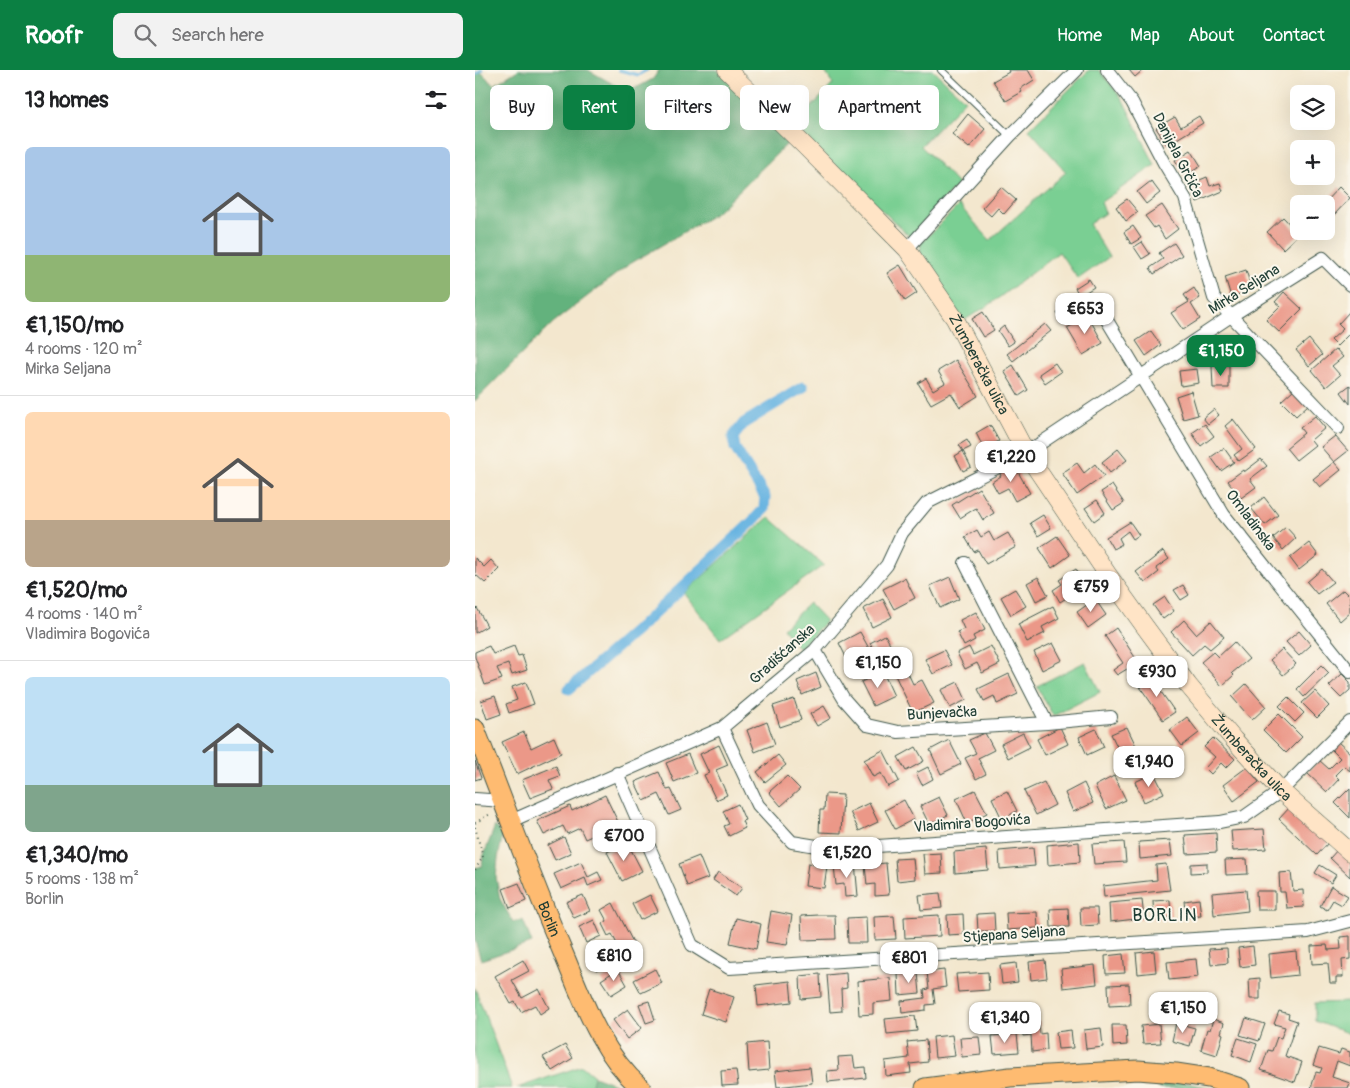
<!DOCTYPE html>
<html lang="en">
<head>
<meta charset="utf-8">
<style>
  body { margin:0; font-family:Pangolin,sans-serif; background:#f2f2f2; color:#202124; height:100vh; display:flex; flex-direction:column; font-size:19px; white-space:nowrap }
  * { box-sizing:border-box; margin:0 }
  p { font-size:16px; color:#757577 }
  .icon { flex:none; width:28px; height:28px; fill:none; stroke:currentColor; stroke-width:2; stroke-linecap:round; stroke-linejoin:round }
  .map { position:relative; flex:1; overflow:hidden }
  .panel { display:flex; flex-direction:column; background:#fff; width:475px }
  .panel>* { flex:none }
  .top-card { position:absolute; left:15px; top:15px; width:475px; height:45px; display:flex; gap:10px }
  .tools { position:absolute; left:815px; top:15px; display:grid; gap:10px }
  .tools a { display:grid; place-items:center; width:45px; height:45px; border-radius:8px; background:#fff; box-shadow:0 5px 20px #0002; font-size:25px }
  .price { position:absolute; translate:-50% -42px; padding:0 11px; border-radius:10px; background:#fff; color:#222; font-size:16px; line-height:32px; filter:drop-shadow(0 1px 2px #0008) }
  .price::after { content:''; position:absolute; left:50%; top:30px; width:15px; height:11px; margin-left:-8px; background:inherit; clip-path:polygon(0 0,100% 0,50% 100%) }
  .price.selected { background:#0b8043; color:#fff }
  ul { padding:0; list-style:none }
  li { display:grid; align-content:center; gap:10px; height:265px; padding:0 25px }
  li+li { border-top:1px solid #e0e0e0 }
  li span { display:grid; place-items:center; height:155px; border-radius:8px; color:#555 }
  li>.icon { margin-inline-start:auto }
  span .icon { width:90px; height:90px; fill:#fffc; stroke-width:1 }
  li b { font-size:21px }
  h2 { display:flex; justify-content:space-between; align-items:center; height:60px; padding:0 25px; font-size:21px }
  .tag { padding:0 18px; border-radius:8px; background:#fff; box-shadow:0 5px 20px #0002; font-size:18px; line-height:45px }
  .tag.selected { background:#0b8043; color:#fff }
  header { display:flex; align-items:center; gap:30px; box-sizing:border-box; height:70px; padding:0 25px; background:#0b8043; color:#fff }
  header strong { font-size:24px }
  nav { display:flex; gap:28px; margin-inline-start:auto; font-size:18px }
  .search { width:350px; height:45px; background:#f2f2f2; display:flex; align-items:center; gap:12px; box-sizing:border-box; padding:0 18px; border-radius:8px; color:#757577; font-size:19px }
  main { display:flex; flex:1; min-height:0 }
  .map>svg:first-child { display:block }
  .green { fill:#7acf93; stroke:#4c8664 }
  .forest { fill:#63b27d; stroke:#417858 }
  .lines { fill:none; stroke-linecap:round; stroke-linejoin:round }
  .stream { stroke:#68b4e1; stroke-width:3 }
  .canal { stroke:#68b4e1; stroke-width:11 }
  .building { fill:#eb9888 }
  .service-casing { stroke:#3f564b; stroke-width:8 }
  .minor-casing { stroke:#3f564b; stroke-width:14 }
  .secondary-casing { stroke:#3f564b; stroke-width:19 }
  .primary-casing { stroke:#3f564b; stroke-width:21 }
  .path { stroke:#3f564b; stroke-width:2; stroke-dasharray:1 4; stroke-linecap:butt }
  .service { stroke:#fff; stroke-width:6 }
  .minor { stroke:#fff; stroke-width:12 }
  .secondary { stroke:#ffe4c6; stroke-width:18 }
  .primary { stroke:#febb71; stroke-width:19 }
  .labels { text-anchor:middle; stroke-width:4; stroke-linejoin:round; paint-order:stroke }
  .street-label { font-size:15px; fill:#1f3d34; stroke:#fbf7ec }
  .quarter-label { font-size:18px; letter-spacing:1px; fill:#1f3d34; stroke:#fbf7ec }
</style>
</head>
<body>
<header>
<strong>Roofr</strong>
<div class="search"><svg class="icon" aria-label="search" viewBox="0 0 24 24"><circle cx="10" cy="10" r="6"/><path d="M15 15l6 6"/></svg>Search here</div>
<nav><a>Home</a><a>Map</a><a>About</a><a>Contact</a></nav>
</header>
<main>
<section class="panel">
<h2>13 homes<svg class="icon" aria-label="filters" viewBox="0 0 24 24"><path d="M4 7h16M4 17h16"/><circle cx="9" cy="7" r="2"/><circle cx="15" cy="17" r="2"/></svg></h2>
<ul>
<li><span style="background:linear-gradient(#a9c7e8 70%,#8fb573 0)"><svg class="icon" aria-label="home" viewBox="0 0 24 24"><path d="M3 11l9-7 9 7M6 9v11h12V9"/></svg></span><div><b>€1,150/mo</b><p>4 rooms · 120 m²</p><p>Mirka Seljana</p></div></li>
<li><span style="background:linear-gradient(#ffd9b3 70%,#b9a48a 0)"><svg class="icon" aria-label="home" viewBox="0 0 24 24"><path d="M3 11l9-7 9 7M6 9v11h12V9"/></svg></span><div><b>€1,520/mo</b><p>4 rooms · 140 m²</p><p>Vladimira Bogovića</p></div></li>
<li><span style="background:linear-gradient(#bfe0f5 70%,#7fa58c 0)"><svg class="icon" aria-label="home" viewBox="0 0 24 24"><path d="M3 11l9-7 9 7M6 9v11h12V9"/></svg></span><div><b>€1,340/mo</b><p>5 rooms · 138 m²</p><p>Borlin</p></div></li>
</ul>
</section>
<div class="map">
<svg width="875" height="1018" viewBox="0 0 875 1018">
  <rect width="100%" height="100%" fill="#fbf7ec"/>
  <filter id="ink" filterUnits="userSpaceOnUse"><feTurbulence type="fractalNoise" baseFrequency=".02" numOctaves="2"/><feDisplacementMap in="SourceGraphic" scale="10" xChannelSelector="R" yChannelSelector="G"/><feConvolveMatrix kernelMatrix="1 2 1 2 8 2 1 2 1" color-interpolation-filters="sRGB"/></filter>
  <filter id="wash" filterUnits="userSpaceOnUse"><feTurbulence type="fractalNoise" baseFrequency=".0096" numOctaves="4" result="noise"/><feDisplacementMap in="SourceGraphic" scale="20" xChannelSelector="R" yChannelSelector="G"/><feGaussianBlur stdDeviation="1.12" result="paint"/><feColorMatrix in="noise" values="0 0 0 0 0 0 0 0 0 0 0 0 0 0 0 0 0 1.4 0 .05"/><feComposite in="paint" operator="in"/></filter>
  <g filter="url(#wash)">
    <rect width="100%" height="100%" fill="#f3e7ce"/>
    <path class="green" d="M349 0H458L490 30 446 76 483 114 435 167 319 56 358 14Z
      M614 0H624L648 30 680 95 626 132 630 143 614 154 634 187 603 209 584 182 517 233 488 251 445 185 446 173 484 135 515 170 591 102 554 59Z
      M294 447 349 495 245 569 209 523Z
      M334 533 351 551 324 579 308 558Z
      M610 592 625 622 578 646 562 616Z
      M0 918 37 1018H0Z
      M875 932V964L840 951V933Z
      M107 996 119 1006 117 1018H42Z"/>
    <path class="forest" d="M43 0H113L147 19 163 17 178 9 184 0H242L250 6 314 72 241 143 153 195 79 252 0 331V4L5 1 19 15Z
      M20 756 28 765 23 788 21 807 25 829 38 852 48 850 57 873 6 890 0 871V798L7 796 8 787Z
      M119 1006 140 1014 144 1018H116Z
      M708 1012 736 1018H683V1013Z"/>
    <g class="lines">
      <path class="stream" d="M144 0 163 5 172 0
        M0 5 7 0"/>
      <path class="canal" d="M94 619 166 556 277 452 289 439 290 427 260 378 258 367 269 353 328 317"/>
    </g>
    <g id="blocks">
      <path class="building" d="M533 0H553L559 10 545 19 547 22 531 31 518 11 534 2Z
        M654 0H668L660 7Z
        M493 44 510 59 494 78 477 64Z
        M724 46 728 53 692 75 681 58 700 47 706 57Z
        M716 80 726 96 710 106 700 90Z
        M732 107 735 116 745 113 748 121 722 132 715 114Z
        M676 111 685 123 671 134 662 122Z
        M526 117 541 130 529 144 523 138 516 146 507 138Z
        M864 117 875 128 858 146 851 140V134H848Z
        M652 129 663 142 651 151 641 137Z
        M687 135 703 159 690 169 682 156 679 158 670 146Z
        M808 147 824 164 808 179 792 162Z
        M658 156 666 168 656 174 649 162Z
        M667 172 675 184 667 189 659 177Z
        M699 173 707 185 679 204 675 198 688 189 684 183Z
        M425 195 442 223 430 231 412 203Z
        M771 200 777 220 756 227 750 207Z
        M614 209 619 217 605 226 600 218Z
        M719 218 725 228 716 234 725 249 708 260 696 243 714 232 709 225Z
        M809 222 827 239 804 262 791 250 805 236 800 232Z
        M601 231 607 240 587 252 582 243Z
        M875 241V263L862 276 856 270 868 259 863 254Z
        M508 242 519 260 508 267 497 249Z
        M613 246 628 273 608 285 592 258Z
        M570 254 576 261 538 291 532 284Z
        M529 256 539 272 533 276 523 261Z
        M676 261 686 275 671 286 661 271Z
        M834 269 847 285 834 296 821 280Z
        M861 279 868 287 857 296 865 305 851 317 837 300Z
        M481 290 503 326 485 337 476 323 456 334 443 313 451 308 458 320 470 313 463 301Z
        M580 293 586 302 570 313 564 304Z
        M538 295 553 320 544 326 529 301Z
        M754 295V318H738L737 296Z
        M722 299 724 313 706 316 704 301Z
        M875 315V334L866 322Z
        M819 319 834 334 821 346 806 331Z
        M716 321 723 345 708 349 701 326Z
        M739 339 744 345 733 354 728 348Z
        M840 346 850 358 836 370 840 375 821 390 811 378 829 363 825 358Z
        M758 349 781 379 764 391 759 385 767 379 750 356Z
        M730 354 739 366 726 376 717 363Z
        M515 355 524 371 509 379 501 363Z
        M860 366 873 381 859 392 846 377Z
        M492 370 496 377 488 381 484 375Z
        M749 378 759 392 746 401 736 387Z
        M643 379 652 390 635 403 627 392Z
        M488 381 496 397 488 401 480 386Z
        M786 389 792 396 775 409 781 417 766 428 753 411 768 400 769 402Z
        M859 392 866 400 845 417 838 409Z
        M602 393 609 403 620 394 629 406 602 425 587 403Z
        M539 395 555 423 540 431 533 418 523 423 517 412 526 406 524 402Z
        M637 415 649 433 638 440 626 422Z
        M504 418 519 443 508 450 501 438 485 448 477 435Z
        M789 427 803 445 790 455 776 438Z
        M622 430 630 443 619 451 610 438Z
        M568 445 576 458 563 466 555 453Z
        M655 452 664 465 658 469 653 461 644 468 647 474 638 479 631 467Z
        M811 457 821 468 808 480 798 468Z
        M502 460 506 467 514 462 519 471 533 463 541 477 511 494 503 480 499 482 490 467Z
        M582 466 595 485 577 498 564 478Z
        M834 473 843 485 824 500 815 488Z
        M688 481 694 489 681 498 684 502 670 513 661 502Z
        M0 488 9 497 16 490 24 499 10 513 1 505 0 506Z
        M601 499 611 515 585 532 578 520 587 514 584 510Z
        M847 499 858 512 842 524 832 512Z
        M475 507 484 529 465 538 455 516Z
        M563 507 573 525 561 531 552 513Z
        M430 508 440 528 419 539 408 519Z
        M708 515 714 525 706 530 699 520Z
        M540 519 551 536 536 545 526 527Z
        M868 520 875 527V542L865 551 851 534Z
        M690 527 699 541 688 549 678 535Z
        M408 529 417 547 397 557 388 539Z
        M620 529 631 545 613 558 602 542Z
        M578 536 584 548 567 557 570 563 552 572 543 554Z
        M2 538 12 556 0 563V540Z
        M501 542 510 560 498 566 500 570 489 576 482 562 489 559 485 550Z
        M709 550 721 564 736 551 749 567 735 579 729 574 717 585 696 562Z
        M641 558 665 595 654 602 652 599 642 605 638 600 648 593 630 566Z
        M824 561 836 575 824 586 811 572Z
        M385 562 397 584 375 595 364 573Z
        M410 565 417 577 402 585 395 573Z
        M759 572 774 589 757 603 759 605 747 616 726 592 738 582 743 587Z
        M578 573 587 590 567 600 559 582Z
        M14 576 18 584 39 576 43 586 47 585 52 600 37 605 33 594 22 598 27 609 10 615 0 587V582Z
        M516 576 525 594 507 603 502 593 490 599 482 583 494 577 498 585Z
        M807 579 821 594 808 605 795 590Z
        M469 580 477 595 458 604 450 589Z
        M846 595 854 603 829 627 822 619Z
        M430 597 438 614 447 610 459 633 438 643 419 603Z
        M408 602 419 626 398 636 386 612Z
        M341 603 346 617 327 625 322 611Z
        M534 604 543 624 522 634 519 626 509 631 503 619Z
        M867 604 875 612V620L866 628 854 616Z
        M675 606 700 642 688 650 663 614Z
        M51 612 59 634 34 643 31 634 42 630 37 617Z
        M483 612 491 630 475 638 466 620Z
        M771 614 791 637 777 650 757 627Z
        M840 621 854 636 842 648 827 633Z
        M20 626 26 644 12 649 6 631Z
        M813 627 829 643 820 652 804 636Z
        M319 629 326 650 305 657 298 636Z
        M349 636 356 648 342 656 335 644Z
        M804 644 827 667 811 683 788 660Z
        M712 647 724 663 707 676 695 660Z
        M292 652 300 674 280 682 272 660Z
        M585 657 593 674 570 685 562 669Z
        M652 657 662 678 646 685 636 664Z
        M621 659 629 677 612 685 604 667Z
        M49 662 56 678 79 667 86 683 42 704 27 672Z
        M510 663 519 680 503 688 511 704 501 709 490 688 501 683 494 670Z
        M548 663 555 677 533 688 526 674Z
        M738 668 760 689 751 698 746 693 736 704 730 698 740 687 729 677Z
        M474 670 486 694 466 704 455 680Z
        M863 672 875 683V701L869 696 860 705 864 709 852 722 832 703 844 690 854 699 865 688 856 679Z
        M244 675 253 695 241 700 252 725 241 730 229 705 234 703 225 684Z
        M441 677 449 691 431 701 423 687Z
        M408 680 424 711 413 717 406 703 398 707 389 690Z
        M213 684 221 703 199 712 191 693Z
        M303 685 311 695 290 712 282 702Z
        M0 691 6 708 0 710Z
        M81 696 85 706 74 710 78 719 55 728 47 710Z
        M453 697 458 709 447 715 441 703Z
        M772 697 784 712 759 731 748 715Z
        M184 702 192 720 196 719 206 740 194 745 184 724 169 731 160 712Z
        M679 703 689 723 669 732 660 712Z
        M312 706 325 719 306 736 294 722Z
        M639 706 651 730 631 739 620 716Z
        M569 712 580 735 561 745 549 721Z
        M609 713 618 733 598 742 590 723Z
        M875 718V748L860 733Z
        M500 720 512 743 492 753 481 729Z
        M532 721 542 741 527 749 517 728Z
        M350 724 368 725 366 763 344 762 345 740H349Z
        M130 725 144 754 110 769 105 758 92 764 88 756 69 765 62 751 95 736 97 741Z
        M464 727 473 745 454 754 445 736Z
        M429 730 439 749 420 759 410 740Z
        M394 733 403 752 384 761 375 742Z
        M263 734 270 750 267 751 270 758 254 766 249 756 254 754 248 741Z
        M815 737 854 772 842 785 804 749Z
        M789 759 791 779 758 781 756 761Z
        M741 763 742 782 712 784 710 765Z
        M89 767 96 783 80 790 73 775Z
        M695 770 697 786 665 789 664 772Z
        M152 772 167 801 147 811 132 782Z
        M604 772 605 792 573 795 572 775Z
        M649 772 651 792 619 794 617 774Z
        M558 778 560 796 525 799 524 781Z
        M511 779 513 800 480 803 479 782Z
        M863 779 875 790V807L855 788Z
        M466 783 467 803 450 804 448 784Z
        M224 786 233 808 212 816 204 794Z
        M438 788 440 809 422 811 420 789Z
        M772 789 773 804 751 805 750 790Z
        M106 792 113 807 123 802 127 810 113 816 110 808 86 819 79 804Z
        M333 793 352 796 349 818 330 816Z
        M380 793 383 826 370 827 369 814 361 815 359 795Z
        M411 793 414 825 400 826V814L392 815 390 795Z
        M732 793V802L716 803V794Z
        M691 794 695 820 629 827 628 816 682 810 681 795Z
        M845 795 861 805 856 813 840 803Z
        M243 802 267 818 261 826 238 810Z
        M816 802 818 821 828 820 829 837 812 838 810 822H805L804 803Z
        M44 813 51 831 35 838 28 819Z
        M856 816 873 826 867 835 858 830 852 840 845 836Z
        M771 820 773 841 739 845 737 823Z
        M781 821H800V840H782Z
        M465 823 467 838 446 840 444 825Z
        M108 825 115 841 99 848 91 832Z
        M175 825 183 841 165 850 157 834Z
        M724 829 726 846 711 847 709 831Z
        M667 830 669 848 635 852 634 833Z
        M695 830 696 847 679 849 678 831Z
        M138 833 164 884 141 896 136 888 146 882 137 864 133 866 127 854 132 851 126 840Z
        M593 838 594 857H576L575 839Z
        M605 838H622L623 855 606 856Z
        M296 841 317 845 312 875 291 872Z
        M562 842 563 858 532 860 531 843Z
        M519 843 520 861H503L502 844Z
        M488 844 489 864 473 865 472 845Z
        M344 845H360L361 869 327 870 326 846Z
        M464 845 465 866 430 868 429 847Z
        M419 846 421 869 400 870 399 847Z
        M391 847 392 873H373L372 848Z
        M261 848 286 854 281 879 255 873Z
        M119 850 126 866 111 873 104 857Z
        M875 866V889L867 890 868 907H861V913H855L853 893 837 894 836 876 852 875 853 880 866 879 865 867Z
        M778 876 780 895 765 897 763 878Z
        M129 878 136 893 121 900 114 885Z
        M752 878 753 893 736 895 734 879Z
        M679 881 681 902 663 904 661 883Z
        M821 881 823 905 796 908 794 884Z
        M648 884 650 903 631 904 630 886Z
        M721 889 723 907 694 910 692 892Z
        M48 890 54 901 37 910 47 928 64 919 74 938 65 944 60 935 46 942 40 932 36 934 20 906Z
        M570 890 572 908 556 910 554 892Z
        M541 893 543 912 527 914 525 895Z
        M620 895 622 914 588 918 586 899Z
        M143 899 152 915 136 925 126 910Z
        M180 899 187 913 166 923 159 910Z
        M469 900 471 917 458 919 460 934 451 935V940L427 943 426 931 450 928 449 920 454 919 452 902Z
        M513 902 514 920 483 922 481 904Z
        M371 903 372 918 366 919 367 941 355 942 352 905Z
        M443 903 445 923 424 925 423 904Z
        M345 904 346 927 326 929 325 906Z
        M415 908 417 931 398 933V944L384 945 382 911Z
        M785 908V929H775L774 909Z
        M315 911 317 932 283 936 281 915Z
        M654 914 655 935 634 936 633 915Z
        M234 919 259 927 251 952 226 944Z
        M174 931 180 950 171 953 164 934Z
        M153 939 167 958 152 969 138 950Z
        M804 941 814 944 813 948 822 951 810 986 827 992 820 1012 786 1000 793 980 797 981 802 967 806 968 810 957 799 954Z
        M440 946 442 961 412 964 410 949Z
        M771 948 790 954 784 971 765 965Z
        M738 949 749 953 746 963 748 964 742 985 726 980 732 959 735 960Z
        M564 951 565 964 571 963 572 980 557 982 556 965 548 966 547 953Z
        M701 953 720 958 715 976 697 971Z
        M684 954 686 973 668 974 666 956Z
        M637 955H651L652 975 638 976Z
        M626 958 628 977 611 979 609 960Z
        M596 960 598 978 583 979 581 962Z
        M542 964 544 982 519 984 517 966Z
        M477 965 480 986 460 988 458 967Z
        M504 967 506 985 487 987 485 968Z
        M763 968 782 974 776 992 757 985Z
        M451 970 453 992 435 994 436 1003 411 1006 410 991 434 988 432 972Z
        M292 972 294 1000 274 1002 272 974Z
        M90 975 98 988 77 1001 68 987Z
        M844 978 864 984 866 979 875 982V996L862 991 857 1007 875 1013 873 1018H836L841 1002 845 1003 847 998 838 995Z
        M378 986 380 998 390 997 391 1008 353 1012 352 1001 364 1000 363 987Z
        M335 997 337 1013 302 1017 300 1001Z
        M261 1000 263 1015 247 1016 246 1001Z"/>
    </g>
  </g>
  <g filter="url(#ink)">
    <use href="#blocks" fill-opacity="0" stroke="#3f564b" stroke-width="1"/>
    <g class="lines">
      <g class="service-casing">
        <path id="service" d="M466 0 535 66"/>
      </g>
      <g class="minor-casing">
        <path id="minor" d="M632 0 657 32 689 93 710 128 739 228 863 358
          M432 179 535 66 602 0
          M624 237 749 445 875 602
          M490 493 572 653
          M340 580 369 629 392 655 423 662 572 653 636 647
          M247 658 283 735 317 772 360 779 745 752 769 747 806 721 875 652
          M142 703 217 875 254 898 833 862 875 851
          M0 729 28 731
          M36 751 247 658 340 580 412 495 427 463 452 433 551 383 756 246 848 188 875 215"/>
      </g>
      <g class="secondary-casing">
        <g id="secondary">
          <path id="s1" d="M252 0 331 77 432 179 480 249 551 383 633 505 668 554 713 615 759 670 806 721 875 782"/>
        </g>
      </g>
      <g class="primary-casing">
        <g id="primary">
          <path id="s2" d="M0 659C30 735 57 811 89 885 109 933 126 983 166 1018"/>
          <path d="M450 1018 535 1007 663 1000 701 1003 734 1008 765 1018"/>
        </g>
      </g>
      <path class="path" d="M0 753 17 743
        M0 757 8 787 0 800"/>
      <use href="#service" class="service"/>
      <use href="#minor" class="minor"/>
      <use href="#secondary" class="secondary"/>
      <use href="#primary" class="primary"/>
    </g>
  </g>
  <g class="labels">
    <g class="street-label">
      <text transform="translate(703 85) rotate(63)" y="5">Danijela Grčića</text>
      <text transform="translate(769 219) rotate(-32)" y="5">Mirka Seljana</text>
      <text dy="5" stroke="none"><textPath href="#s1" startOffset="390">Žumberačka ulica</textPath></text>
      <text transform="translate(776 450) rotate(53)" y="5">Omladinska</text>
      <text transform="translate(307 584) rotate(-42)" y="5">Gradišćanska</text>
      <text transform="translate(467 643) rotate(-3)" y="5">Bunjevačka</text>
      <text dy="5" stroke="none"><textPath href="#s1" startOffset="870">Žumberačka ulica</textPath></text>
      <text transform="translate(497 753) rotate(-4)" y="5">Vladimira Bogovića</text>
      <text dy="5" stroke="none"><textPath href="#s2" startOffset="204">Borlin</textPath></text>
      <text transform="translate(539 864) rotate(-4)" y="5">Stjepana Seljana</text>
    </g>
    <g class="quarter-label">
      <text x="690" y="851">BORLIN</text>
    </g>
  </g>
</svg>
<div class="tools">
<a><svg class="icon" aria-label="layers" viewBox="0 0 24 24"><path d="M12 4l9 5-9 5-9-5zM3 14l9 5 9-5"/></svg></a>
<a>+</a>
<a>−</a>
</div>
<b class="price" style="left:610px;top:265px">€653</b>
<b class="price selected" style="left:746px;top:307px">€1,150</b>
<b class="price" style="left:536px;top:413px">€1,220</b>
<b class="price" style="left:616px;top:543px">€759</b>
<b class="price" style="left:403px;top:619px">€1,150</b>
<b class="price" style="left:682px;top:628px">€930</b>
<b class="price" style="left:674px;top:718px">€1,940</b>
<b class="price" style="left:149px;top:792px">€700</b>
<b class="price" style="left:372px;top:809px">€1,520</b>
<b class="price" style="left:139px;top:912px">€810</b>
<b class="price" style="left:434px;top:914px">€801</b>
<b class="price" style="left:708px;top:964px">€1,150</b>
<b class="price" style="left:530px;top:974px">€1,340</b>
<div class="top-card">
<a class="tag">Buy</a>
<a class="tag selected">Rent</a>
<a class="tag">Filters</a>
<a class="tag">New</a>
<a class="tag">Apartment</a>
</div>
</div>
</main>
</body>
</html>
